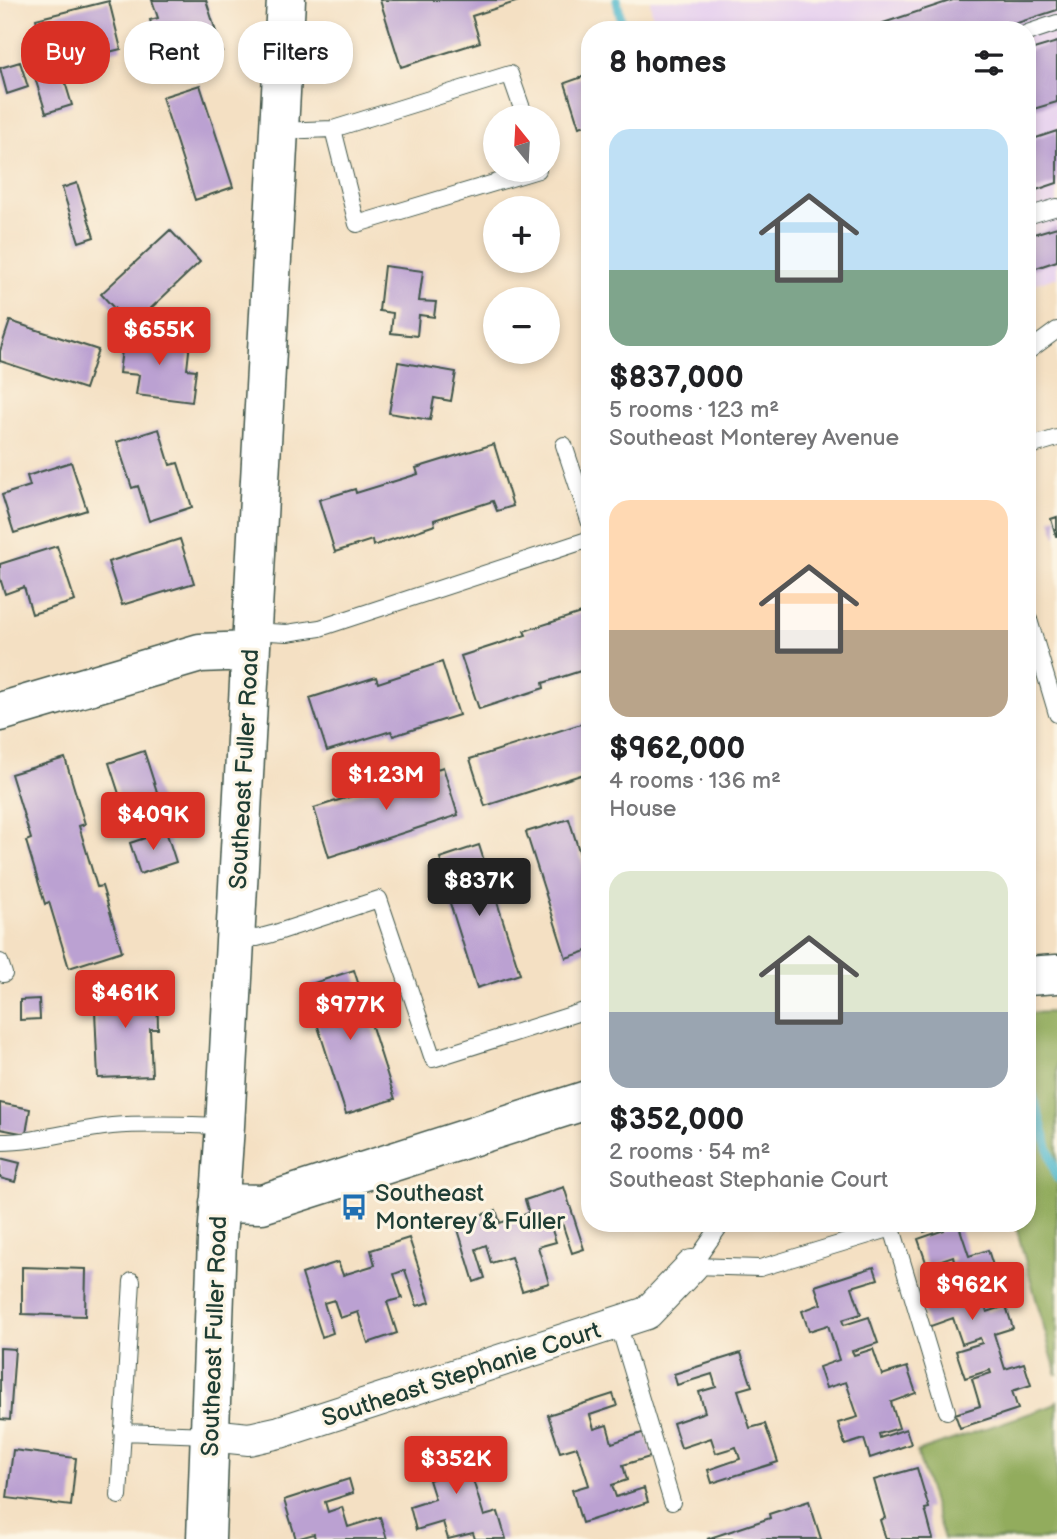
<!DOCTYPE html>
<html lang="en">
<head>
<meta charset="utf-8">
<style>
  body { margin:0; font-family:"Balsamiq Sans",sans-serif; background:#f6f6f6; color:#202124; height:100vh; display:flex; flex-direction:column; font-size:26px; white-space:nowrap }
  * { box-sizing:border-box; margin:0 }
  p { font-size:23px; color:#757577 }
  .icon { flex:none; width:38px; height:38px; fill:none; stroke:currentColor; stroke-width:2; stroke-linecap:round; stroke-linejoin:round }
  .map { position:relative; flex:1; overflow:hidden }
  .panel { position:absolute; left:581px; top:21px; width:455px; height:1211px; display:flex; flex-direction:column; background:#fff; border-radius:28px; box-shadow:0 4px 10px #0003 }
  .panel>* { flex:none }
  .banner { position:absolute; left:21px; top:21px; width:455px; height:63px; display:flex; gap:14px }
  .needle { width:46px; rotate:342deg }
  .fabs { position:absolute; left:483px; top:105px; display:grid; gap:14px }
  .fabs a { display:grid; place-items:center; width:77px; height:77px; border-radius:50%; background:#fff; box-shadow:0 4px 10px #0003; font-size:35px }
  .price { position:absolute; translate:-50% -60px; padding:0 16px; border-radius:7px; background:#d93025; color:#fff; font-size:23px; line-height:46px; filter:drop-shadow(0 2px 4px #0008) }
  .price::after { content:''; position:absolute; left:50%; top:42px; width:21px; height:16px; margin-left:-10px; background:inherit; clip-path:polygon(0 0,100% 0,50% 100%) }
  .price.selected { background:#222; color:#fff }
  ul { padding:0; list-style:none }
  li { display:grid; align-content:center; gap:14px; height:371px; padding:0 28px }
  li span { display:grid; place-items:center; height:217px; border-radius:21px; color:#555 }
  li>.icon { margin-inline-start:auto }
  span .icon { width:126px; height:126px; fill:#fffc; stroke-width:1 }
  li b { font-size:30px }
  h2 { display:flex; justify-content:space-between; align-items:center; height:84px; padding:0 28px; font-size:30px }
  .pill { padding:0 24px; border-radius:28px; background:#fff; box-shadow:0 4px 10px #0003; font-size:24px; line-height:63px }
  .pill.selected { background:#d93025; color:#fff }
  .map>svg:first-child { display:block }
  .built { fill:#e7d2ef }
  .forest { fill:#92ac5d; stroke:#587448; stroke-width:2 }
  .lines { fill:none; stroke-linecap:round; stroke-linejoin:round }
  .stream { stroke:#50b8cd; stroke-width:9 }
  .building { fill:#bba1d2 }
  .service-casing { stroke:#3f5549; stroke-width:18 }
  .minor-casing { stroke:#3f5549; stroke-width:34 }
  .tertiary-casing { stroke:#3f5549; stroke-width:41 }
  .service { stroke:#fff; stroke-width:16 }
  .minor { stroke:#fff; stroke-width:32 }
  .tertiary { stroke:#fff; stroke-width:38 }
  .labels { text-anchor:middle; stroke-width:6; stroke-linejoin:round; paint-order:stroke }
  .street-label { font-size:24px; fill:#1f3d34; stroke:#fcf5e5 }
  .poi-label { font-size:24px; fill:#1f3d34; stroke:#fcf5e5; text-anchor:start }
</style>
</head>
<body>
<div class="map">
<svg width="1057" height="1539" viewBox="0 0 1057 1539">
  <rect width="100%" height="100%" fill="#fcf5e5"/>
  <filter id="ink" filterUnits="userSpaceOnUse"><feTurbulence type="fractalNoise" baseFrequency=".0143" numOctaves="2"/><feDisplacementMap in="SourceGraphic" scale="14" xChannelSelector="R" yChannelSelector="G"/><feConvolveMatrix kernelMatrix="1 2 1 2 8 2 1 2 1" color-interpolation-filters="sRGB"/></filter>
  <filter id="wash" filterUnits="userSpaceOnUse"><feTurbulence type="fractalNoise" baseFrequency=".00686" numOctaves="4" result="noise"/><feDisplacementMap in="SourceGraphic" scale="28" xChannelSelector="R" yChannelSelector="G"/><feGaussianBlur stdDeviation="1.57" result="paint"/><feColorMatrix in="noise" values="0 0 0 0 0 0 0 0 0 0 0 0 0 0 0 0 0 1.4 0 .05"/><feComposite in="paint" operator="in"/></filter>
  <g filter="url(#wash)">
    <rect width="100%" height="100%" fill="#f4e0c3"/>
    <path class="built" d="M650 0H1057V277L1027 286V30H654Z"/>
    <path class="forest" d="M1054 1012 1057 1019V1375L1015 1223H1027V1013Z
      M1057 1401V1539H944L917 1452 1051 1406Z"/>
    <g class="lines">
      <path class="stream" d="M617 0 623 30
        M1027 1075 1057 1178"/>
    </g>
    <g id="blocks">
      <path class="building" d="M152 0H206L222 51 179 64 172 42 158 46 150 20 158 18Z
        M380 0H519V1L472 16 480 42 401 67Z
        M953 0H1057V10L996 30H862Z
        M109 1 121 49 48 67 36 19Z
        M1057 42V102L1027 111V51Z
        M20 62 28 87 7 94 0 68Z
        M61 69 72 105 46 113 35 78Z
        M588 75 590 124 579 127 565 83Z
        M200 85 233 187 195 200 162 97Z
        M1057 131V183L1027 193V141Z
        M77 183 94 237 79 242 62 188Z
        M1057 227V261L1027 271V236Z
        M170 230 200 262 149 310 153 314 135 331 101 294Z
        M384 266 423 271 419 301 436 302 434 317 419 315 417 336 391 333 393 313 379 311Z
        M10 321 98 350 85 389 0 361V351Z
        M124 334 190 342 187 369 196 370 192 402 136 395 139 375 119 373Z
        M398 362 456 372 451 401 434 398 430 420 389 413Z
        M159 429 170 465 178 463 192 507 149 521 138 486 132 488 117 442Z
        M494 444 513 506 497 511 493 501 434 520 435 525 373 546 372 540 335 552 319 500 355 489 356 493 418 474 416 468Z
        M71 462 87 510 14 533 2 495 30 486 27 476Z
        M1057 517V536H1056L1051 519Z
        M180 539 194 583 122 605 108 562Z
        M57 546 75 601 32 614 24 587 5 594 0 578V564Z
        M587 611 590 615V668L543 683 544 688 479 709 461 656 526 635 524 631Z
        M442 662 459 715 393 736 391 731 327 751 310 698 376 677 378 683Z
        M590 721V772L485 806 470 759Z
        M144 751 165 817 130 828 109 763Z
        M65 758 85 824 79 826 97 887 102 886 122 951 69 968 49 902 45 904 26 841 31 839 11 774Z
        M443 767 458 815 329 857 314 808Z
        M569 819 590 886V950L566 958 526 832Z
        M166 831 176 862 140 874 130 843Z
        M479 845 520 974 477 988 449 900 453 899 440 858Z
        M354 970 395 1099 346 1114 305 986Z
        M157 985 158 1029H150L152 1076 98 1078 94 988Z
        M39 999 40 1019 20 1020V1000Z
        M0 1103 30 1109 26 1134 0 1129Z
        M0 1158 20 1163 15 1182 0 1178Z
        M564 1187 584 1249 572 1253 562 1223 551 1227 556 1242 538 1247 549 1283 522 1291 511 1257 491 1263 486 1245 476 1249 485 1278 474 1282 456 1223 496 1210 500 1223 529 1213 525 1200Z
        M921 1223H958L969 1256 988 1250 995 1272 976 1278 987 1312 1006 1306 1013 1328 994 1334 1005 1369 1024 1363 1031 1385 1012 1391 1018 1409 960 1428 955 1414 980 1406 972 1379 991 1373 990 1370 965 1378 956 1351 982 1343 980 1338 962 1344 953 1318 928 1327 920 1301 944 1293 936 1267 954 1261 953 1256 927 1265 918 1239 944 1230 943 1226 924 1232Z
        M409 1238 430 1302 417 1306 405 1270 394 1274 402 1298 387 1302 397 1333 368 1343 358 1312 340 1318 334 1300 324 1303 333 1333 322 1337 302 1274 338 1262 343 1275 375 1265 371 1250Z
        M22 1267 86 1269 85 1316 22 1314Z
        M874 1267 878 1279 852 1287 861 1314 842 1320 844 1325 869 1317 878 1343 852 1351 854 1355 873 1349 882 1375 907 1367 916 1393 891 1402 899 1428 879 1434 880 1438 906 1429 911 1444 870 1458 864 1439 845 1445 838 1423 858 1417 846 1382 826 1388 819 1367 839 1360 828 1325 809 1331 802 1311 821 1304 815 1286Z
        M0 1348 15 1349 10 1420 0 1419Z
        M741 1353 752 1386 738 1390 750 1428 765 1424 778 1462 712 1483 708 1470 740 1459 736 1447 716 1453 711 1438 681 1448 673 1423 705 1412 699 1392 716 1387 712 1374 677 1385 674 1374Z
        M613 1394 617 1406 590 1415 594 1429 607 1425 612 1443 645 1432 653 1456 623 1465 627 1480 612 1485 616 1497 644 1488 648 1502 582 1523 572 1490 589 1485 577 1447 560 1452 548 1415Z
        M471 1441 483 1477 473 1480 484 1516 498 1512 506 1539H475L473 1533 448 1539 443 1522 416 1530 410 1507 435 1499 429 1480 448 1474 444 1463 414 1472 410 1461Z
        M13 1450 76 1458 71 1506 7 1498Z
        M917 1468 929 1508 925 1509 933 1539H886L880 1520 885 1518 874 1480Z
        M349 1479 353 1493 325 1502 328 1512 342 1507 348 1527 380 1517 387 1539H315L314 1534 296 1539 284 1500Z
        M809 1501 821 1539H707L770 1518 769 1514Z"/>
    </g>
  </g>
  <g filter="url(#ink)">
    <use href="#blocks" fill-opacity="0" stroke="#3f5549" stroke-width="2"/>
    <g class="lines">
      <g class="service-casing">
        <path id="service" d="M1027 33 1057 23
          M333 129 357 224 538 170
          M278 131 333 129 510 74 525 117
          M1027 216 1057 207
          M1027 352 1057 330
          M564 445 590 523
          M1027 447 1057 438
          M1027 613 1057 714
          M251 631 287 633 320 628 590 539
          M235 936 257 938 272 934 379 899 433 1059 590 1009
          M0 962 4 974
          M0 1142C38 1142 74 1130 112 1126 150 1123 187 1125 225 1126
          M692 1266 760 1268 892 1228 947 1411
          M692 1266 722 1223
          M618 1323 672 1502
          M122 1432 210 1435
          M119 1496 132 1281"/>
      </g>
      <g class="minor-casing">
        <path id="minor" d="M210 1435 249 1439 280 1432 647 1313 692 1266"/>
      </g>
      <g class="tertiary-casing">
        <path id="tertiary" d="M0 712 200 653 250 651
          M1027 976 1057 974
          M219 1203 262 1204 590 1099
          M206 1539 217 1239 225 1126 286 0"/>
      </g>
      <use href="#service" class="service"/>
      <use href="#minor" class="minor"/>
      <use href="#tertiary" class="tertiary"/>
    </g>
  </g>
  <defs>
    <g id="bus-bare" transform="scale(2.1)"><path d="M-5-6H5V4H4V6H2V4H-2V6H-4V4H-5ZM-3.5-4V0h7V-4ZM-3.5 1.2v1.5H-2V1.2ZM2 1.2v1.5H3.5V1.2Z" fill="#1f6fb2" stroke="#fcf5e5" stroke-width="2.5" paint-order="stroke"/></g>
  </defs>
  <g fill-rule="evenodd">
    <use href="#bus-bare" x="354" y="1207"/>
  </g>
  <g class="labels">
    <g class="street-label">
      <text transform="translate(244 769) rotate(-87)" y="8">Southeast Fuller Road</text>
      <text transform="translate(214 1336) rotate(-88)" y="8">Southeast Fuller Road</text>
      <text transform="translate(461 1374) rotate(-18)" y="8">Southeast Stephanie Court</text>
    </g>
    <g class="poi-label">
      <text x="375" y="1201">Southeast<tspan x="375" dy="28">Monterey &amp; Fuller</tspan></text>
    </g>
  </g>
</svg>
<div class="fabs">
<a><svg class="needle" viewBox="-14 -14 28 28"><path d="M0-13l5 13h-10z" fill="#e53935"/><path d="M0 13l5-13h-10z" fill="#757577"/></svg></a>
<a>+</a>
<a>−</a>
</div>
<b class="price" style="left:159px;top:367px">$655K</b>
<b class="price" style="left:386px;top:812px">$1.23M</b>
<b class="price" style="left:153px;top:852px">$409K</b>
<b class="price selected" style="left:479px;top:918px">$837K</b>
<b class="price" style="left:125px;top:1030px">$461K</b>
<b class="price" style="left:350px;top:1042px">$977K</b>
<b class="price" style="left:972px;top:1322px">$962K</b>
<b class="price" style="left:456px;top:1496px">$352K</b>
<div class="banner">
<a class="pill selected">Buy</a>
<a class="pill">Rent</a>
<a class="pill">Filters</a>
</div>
<section class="panel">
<h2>8 homes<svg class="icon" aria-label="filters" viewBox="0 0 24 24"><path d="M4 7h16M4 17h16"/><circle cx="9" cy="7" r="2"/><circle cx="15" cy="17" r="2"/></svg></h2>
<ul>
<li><span style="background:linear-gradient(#bfe0f5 65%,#7fa58c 0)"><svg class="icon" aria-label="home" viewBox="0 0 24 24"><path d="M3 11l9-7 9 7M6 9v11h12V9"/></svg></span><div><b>$837,000</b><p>5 rooms · 123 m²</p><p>Southeast Monterey Avenue</p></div></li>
<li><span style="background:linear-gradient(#ffd9b3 60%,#b9a48a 0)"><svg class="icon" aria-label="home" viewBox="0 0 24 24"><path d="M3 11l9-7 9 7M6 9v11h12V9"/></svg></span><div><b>$962,000</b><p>4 rooms · 136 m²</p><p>House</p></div></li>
<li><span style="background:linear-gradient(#dfe7d0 65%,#9aa5b1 0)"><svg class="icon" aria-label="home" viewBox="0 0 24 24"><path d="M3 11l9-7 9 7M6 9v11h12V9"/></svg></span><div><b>$352,000</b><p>2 rooms · 54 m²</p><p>Southeast Stephanie Court</p></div></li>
</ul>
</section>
</div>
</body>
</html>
